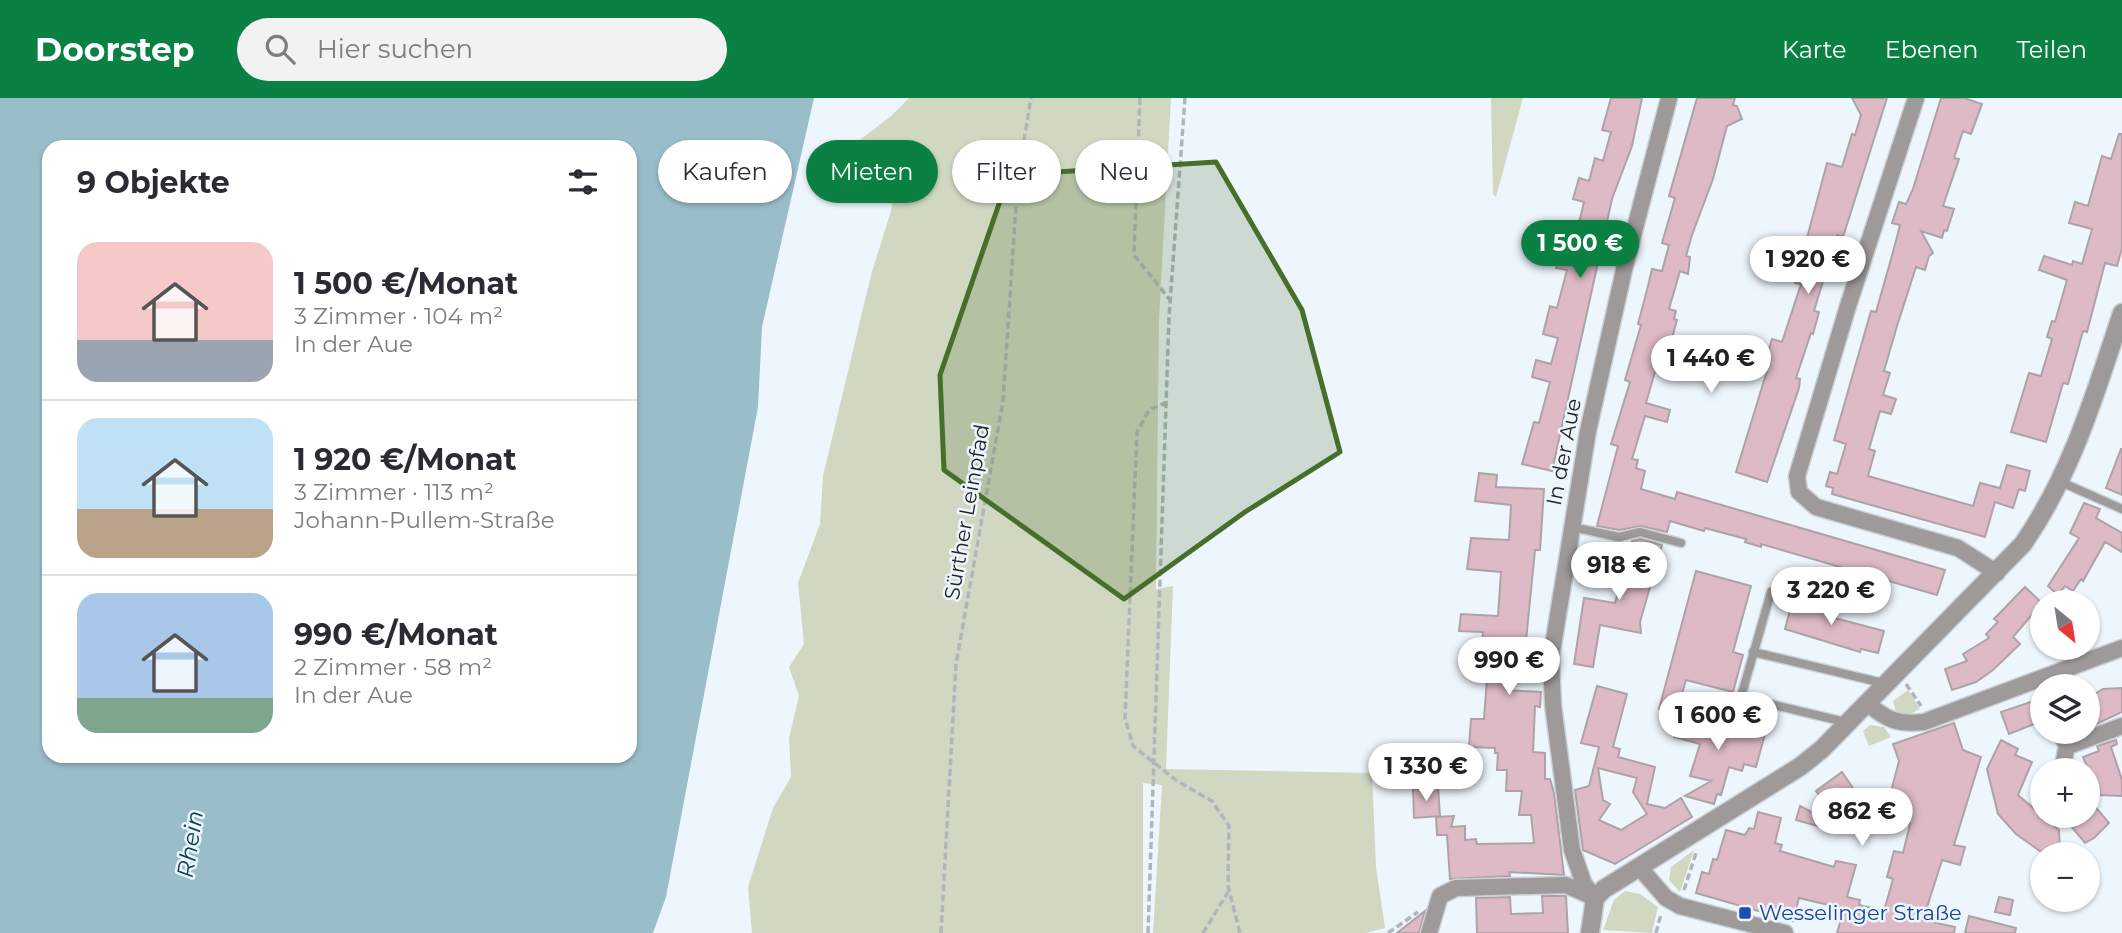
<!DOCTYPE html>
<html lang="de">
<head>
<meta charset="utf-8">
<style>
  body { margin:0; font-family:Montserrat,sans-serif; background:#f2f2f3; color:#2b2b33; height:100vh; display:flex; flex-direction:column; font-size:26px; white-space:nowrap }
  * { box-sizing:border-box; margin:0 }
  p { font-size:23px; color:#7c7c81 }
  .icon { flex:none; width:38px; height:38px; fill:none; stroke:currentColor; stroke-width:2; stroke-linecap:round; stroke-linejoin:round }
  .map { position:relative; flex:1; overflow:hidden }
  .details { position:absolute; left:42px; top:42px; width:595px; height:623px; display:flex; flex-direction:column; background:#fff; border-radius:21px; box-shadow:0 2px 5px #0004 }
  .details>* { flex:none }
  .banner { position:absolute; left:658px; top:42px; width:665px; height:63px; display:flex; gap:14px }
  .needle { width:46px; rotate:150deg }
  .controls { position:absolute; left:2030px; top:492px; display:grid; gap:14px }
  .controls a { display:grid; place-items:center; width:70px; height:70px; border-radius:50%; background:#fff; box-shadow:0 2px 5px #0004; font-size:35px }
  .price { position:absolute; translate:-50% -60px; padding:0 16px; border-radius:24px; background:#fff; color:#222; font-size:23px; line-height:46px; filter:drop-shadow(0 2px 4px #0008) }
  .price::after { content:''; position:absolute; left:50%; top:42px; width:21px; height:16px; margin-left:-10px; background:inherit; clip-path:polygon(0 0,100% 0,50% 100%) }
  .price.on { background:#0b8043; color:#fff }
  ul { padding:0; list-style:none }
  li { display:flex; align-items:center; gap:21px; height:175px; padding:0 35px }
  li+li { border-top:2px solid #e1e1e2 }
  li span { display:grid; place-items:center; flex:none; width:196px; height:140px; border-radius:21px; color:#555 }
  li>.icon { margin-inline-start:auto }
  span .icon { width:84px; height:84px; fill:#fffc; stroke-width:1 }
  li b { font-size:30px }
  h2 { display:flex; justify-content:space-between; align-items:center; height:84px; padding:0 35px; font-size:30px }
  .tag { padding:0 24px; border-radius:32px; background:#fff; box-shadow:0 2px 5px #0004; font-size:24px; line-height:63px }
  .tag.on { background:#0b8043; color:#fff }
  header { display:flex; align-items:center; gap:42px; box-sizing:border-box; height:98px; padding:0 35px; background:#0b8043; color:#fff }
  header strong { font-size:33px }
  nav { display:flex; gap:38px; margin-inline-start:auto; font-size:24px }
  .search { width:490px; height:63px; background:#f2f2f3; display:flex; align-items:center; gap:18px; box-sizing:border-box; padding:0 24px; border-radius:38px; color:#7c7c81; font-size:26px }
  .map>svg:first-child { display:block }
  .green { fill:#d0d8c2 }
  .water { fill:#99beca; fill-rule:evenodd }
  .building { fill:#ddbac5; stroke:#ada3a6; stroke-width:2; fill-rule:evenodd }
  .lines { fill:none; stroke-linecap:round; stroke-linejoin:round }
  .service-casing { stroke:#c9d0d6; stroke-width:11 }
  .minor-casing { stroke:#c9d0d6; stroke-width:19 }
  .tertiary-casing { stroke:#c9d0d6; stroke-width:21 }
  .path { stroke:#afb6bb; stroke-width:3.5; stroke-dasharray:7 3.5; stroke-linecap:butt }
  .service { stroke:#9e9a99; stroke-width:8 }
  .minor { stroke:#9e9a99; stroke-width:16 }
  .tertiary { stroke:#9e9a99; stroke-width:18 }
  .marked { fill:#476e2a; fill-opacity:0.2; stroke:#476e2a; stroke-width:5; stroke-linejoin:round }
  .transit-dot { fill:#1a4fb4; stroke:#eef6fd; stroke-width:2.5 }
  .labels { text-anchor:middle; stroke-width:5; stroke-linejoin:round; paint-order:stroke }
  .street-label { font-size:21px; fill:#212426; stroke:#eef6fd }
  .transit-label { font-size:21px; fill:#164399; stroke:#eef6fd; text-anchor:start }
  .water-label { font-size:23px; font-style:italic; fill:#09414f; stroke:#eef6fd }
</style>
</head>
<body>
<header>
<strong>Doorstep</strong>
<div class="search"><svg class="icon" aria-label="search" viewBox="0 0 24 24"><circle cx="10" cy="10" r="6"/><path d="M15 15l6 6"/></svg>Hier suchen</div>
<nav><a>Karte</a><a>Ebenen</a><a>Teilen</a></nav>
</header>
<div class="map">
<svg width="2122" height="835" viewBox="0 0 2122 835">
  <rect width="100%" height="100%" fill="#eef6fd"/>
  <path class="green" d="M909 0H1171L1159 222 1156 491 1173 488 1166 671 1372 675 1376 769 1385 830 1366 835H1153L1162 687 1143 685V835H752L748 789 773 710 791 679 789 640 799 598 789 569 804 546 798 485 820 426 823 378 871 177 891 113 898 69 873 68 853 47 890 19Z
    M1491 0H1523L1496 99 1493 96Z
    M1908 592 1920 611 1908 617 1896 614 1893 603Z
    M1870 627 1884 629 1891 639 1869 648 1863 633Z
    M1694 752 1680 794 1669 782 1671 769Z
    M1625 793 1640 796 1658 809 1652 835 1603 832 1614 802Z"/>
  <path class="water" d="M0 0H814L762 229 758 309 666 799 653 835H0ZM49 49H630V658H49Z"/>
  <path class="building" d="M1611 0H1642L1632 48 1612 101 1552 373 1522 366 1534 324 1539 325 1550 284 1532 279 1536 262 1551 266 1558 240 1543 236 1550 208 1557 210 1567 172 1556 170 1559 158 1557 157 1560 144 1574 147 1584 104 1573 101 1579 80 1589 83 1595 60 1603 63 1611 34 1602 32Z
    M1697 0H1735L1733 7 1737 8 1742 21 1727 28 1713 81 1692 137 1686 158 1690 159 1688 176 1680 173 1669 211 1676 213 1674 221 1677 222 1671 244 1664 242 1646 305 1670 312 1667 324 1645 318 1632 361 1638 362 1636 370 1645 373 1641 391 1675 401 1677 394 1945 472 1937 497 1761 446V449L1745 444 1746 441 1705 430 1704 433 1670 423 1667 434 1641 428 1619 432 1597 428 1618 348 1611 346 1630 284 1625 282 1641 227 1638 226 1648 188 1652 171 1662 173 1669 147 1662 145 1675 100 1669 98Z
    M1852 0H1887L1843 139 1837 137 1814 213 1819 214 1813 236 1811 235 1796 280 1800 281 1799 290 1767 384 1736 374 1770 263 1766 262 1772 241 1782 244 1801 186 1795 185 1827 65 1842 69 1852 36 1855 37 1861 17Z
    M1941 0H1964L1982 6 1971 36 1963 33 1954 60 1959 61 1943 108 1954 111 1947 133 1944 132 1942 140 1921 133 1933 155 1929 158 1925 172 1916 169 1897 228 1884 273 1890 275 1883 297 1896 301 1891 316 1880 313 1869 351 1875 353 1868 378 1973 408 1980 385 2000 390 2007 367 2030 373 2025 393 2019 391 2013 410 1995 404 1985 439 1832 396 1833 390 1826 388 1830 374 1837 376 1846 346 1834 342 1871 213 1876 214 1893 154 1900 127 1892 125 1899 104 1906 106 1913 91Z
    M2119 36H2122V150L2117 168 2105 165 2087 234 2083 233 2068 286 2063 285 2046 344 2011 334 2029 275 2041 278 2052 241 2047 239 2052 223 2055 224 2067 182 2039 172 2044 158 2072 167 2073 163 2082 166 2092 131 2069 125 2075 104 2088 108 2102 58 2111 61Z
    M1692 250 1707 254 1703 268 1688 264Z
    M2121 351H2122V397L2106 390Z
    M1479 375 1497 377 1496 389 1544 391 1540 452H1535L1525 553 1517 552V559H1509L1506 592 1541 594 1540 609 1535 608 1533 654 1545 655V681H1550L1554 695 1564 777 1509 774 1510 778 1450 781 1447 737H1437L1436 719 1454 718 1451 729 1465 728V742L1476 741 1477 746 1534 745 1531 717H1519L1522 693H1506L1507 672H1497L1498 655H1495V650L1469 649 1471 621H1484L1487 580H1480L1483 534 1459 533 1461 516 1498 518 1501 474 1467 471 1471 440 1509 442 1511 407 1475 403Z
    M2084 405 2100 411 2096 420 2122 435V454L2105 444 2083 483 2081 481 2073 493 2065 488 2058 497 2048 488 2079 440 2070 435Z
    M1640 441 1662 447 1640 524 1641 535 1600 527 1593 569 1574 566 1584 500 1615 505 1632 443Z
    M1696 473 1751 488 1733 554 1743 557 1733 594 1686 582 1676 616 1659 611Z
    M2025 489 2042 505 2013 539 2020 546 1993 572 1976 584 1952 592 1945 571 1967 563 1963 556 1989 540 1986 536 1998 524 1994 521Z
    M1794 497 1829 506 1827 518 1884 533 1878 555 1861 551 1860 554 1785 531Z
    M1597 588 1627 596 1613 649 1620 651 1618 659 1655 669 1647 706 1665 710 1681 700 1692 719 1615 766 1583 752 1575 692 1589 688 1599 649 1581 645ZM1598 670 1637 680 1633 694 1647 716 1621 732 1599 722 1610 706 1603 702Z
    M2122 590V614L2090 629 2088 600 2103 591Z
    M2036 602 2042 623 2009 636 2001 614Z
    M1680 615 1765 636 1756 669 1744 666 1742 673 1729 669 1721 697 1717 696 1714 706 1685 698 1711 683 1690 678 1700 646 1674 639Z
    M1954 625 1963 652 1981 659 1954 747 1965 749 1960 767 1942 762 1923 822 1955 829 1954 835H1837L1841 821 1834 819 1837 809 1799 800 1793 823 1696 795 1702 774 1709 776 1713 761 1717 762 1726 732 1745 737 1749 730 1754 731 1758 714 1781 720 1775 745 1782 747 1780 753 1834 769 1836 763 1856 767 1847 799 1860 802 1859 807 1884 813 1893 781 1887 779 1894 753 1903 755 1910 726 1884 720 1899 663 1893 646Z
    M2001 642 2018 651 2015 657 2032 664 2018 697 2059 732 2060 756H2044L2016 736 1998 716 1987 671Z
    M2116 642 2117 646 2111 649 2122 682V698L2099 697 2083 659 2099 653 2097 648Z
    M1842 674 1855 693 1830 711 1816 693Z
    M1438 689 1440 718 1414 720 1413 691Z
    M2093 706 2109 725 2094 740 2085 745 2066 722 2074 718H2088V709Z
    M1800 708 1838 728 1836 733 1796 722Z
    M1542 798H1566L1568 835H1477L1476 800 1510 799 1511 816 1543 815Z
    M1999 799 2013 802 2010 817 1995 814Z
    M1425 813 1419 835H1397Z
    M1969 818 2016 830 2015 835H1965Z"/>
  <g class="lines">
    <g class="service-casing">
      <path id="service" d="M2061 384 2122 411
        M1572 429 1619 439 1640 434 1681 445
        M1771 494 1741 599 1845 624
        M1753 554 1887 586"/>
    </g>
    <g class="minor-casing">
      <path id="minor" d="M1916 0 1848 208 1797 378 1799 394 1816 409 1958 450 1997 475
        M1868 606C1887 622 1899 627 1924 624L2122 550
        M2060 634 2065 644 2071 647 2122 628
        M2062 672 2067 647
        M1639 769 1666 800 1680 808 1785 835
        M1595 800 1584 786 1572 752 1553 607 1551 560 1588 333 1624 172 1669 0
        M1429 835 1440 798 1456 790 1566 787 1593 799"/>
    </g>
    <g class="tertiary-casing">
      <path id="tertiary" d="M1590 835 1595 800 1604 791 1801 668 1822 651 2023 446C2072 375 2095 296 2122 215"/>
    </g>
    <path class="path" d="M1140 0 1134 157 1170 202
      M1167 304 1149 312 1137 334 1125 620 1133 648 1177 683 1212 703 1229 728 1228 788 1240 835
      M1906 586 1921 608
      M1684 792 1697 752
      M941 835 956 566 1003 303 1018 78 1031 0
      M1148 835 1169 219 1185 0
      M1203 835 1228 794
      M1388 835 1418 814
      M1656 835 1661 816"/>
    <use href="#service" class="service"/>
    <use href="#minor" class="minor"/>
    <use href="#tertiary" class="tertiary"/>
  </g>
  <path class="marked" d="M1216 64 1302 212 1340 354 1245 414 1124 501 944 372 940 277 1009 77Z"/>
  <rect class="transit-dot" x="1738" y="808" width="14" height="14" rx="3.5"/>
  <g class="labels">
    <g class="street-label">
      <text transform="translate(1564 354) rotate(-79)" y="7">In der Aue</text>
      <text transform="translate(967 414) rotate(-80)" y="7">Sürther Leinpfad</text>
    </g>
    <g class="transit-label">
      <text x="1759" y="822">Wesselinger Straße</text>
    </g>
    <g class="water-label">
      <text transform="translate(190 746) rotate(-81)" y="8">Rhein</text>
    </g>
  </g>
</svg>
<div class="controls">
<a><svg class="needle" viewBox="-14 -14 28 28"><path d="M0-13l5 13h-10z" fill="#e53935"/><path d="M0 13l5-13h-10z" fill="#7c7c81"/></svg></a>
<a><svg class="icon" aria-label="layers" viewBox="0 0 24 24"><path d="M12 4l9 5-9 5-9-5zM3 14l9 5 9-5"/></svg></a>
<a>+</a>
<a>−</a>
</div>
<b class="price on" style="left:1580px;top:182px">1 500 €</b>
<b class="price" style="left:1808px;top:198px">1 920 €</b>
<b class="price" style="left:1711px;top:297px">1 440 €</b>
<b class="price" style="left:1619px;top:504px">918 €</b>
<b class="price" style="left:1831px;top:529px">3 220 €</b>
<b class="price" style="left:1509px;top:599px">990 €</b>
<b class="price" style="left:1718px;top:654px">1 600 €</b>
<b class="price" style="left:1426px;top:705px">1 330 €</b>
<b class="price" style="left:1862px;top:750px">862 €</b>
<div class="banner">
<a class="tag">Kaufen</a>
<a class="tag on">Mieten</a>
<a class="tag">Filter</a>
<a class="tag">Neu</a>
</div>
<section class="details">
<h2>9 Objekte<svg class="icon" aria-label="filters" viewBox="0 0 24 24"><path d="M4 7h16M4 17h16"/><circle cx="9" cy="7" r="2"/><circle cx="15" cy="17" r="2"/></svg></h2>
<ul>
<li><span style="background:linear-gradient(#f6c9c9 70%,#9aa5b1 0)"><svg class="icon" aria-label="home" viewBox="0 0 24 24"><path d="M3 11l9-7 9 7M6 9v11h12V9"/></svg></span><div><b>1 500 €/Monat</b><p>3 Zimmer · 104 m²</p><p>In der Aue</p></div></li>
<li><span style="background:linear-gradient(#bfe0f5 65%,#b9a48a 0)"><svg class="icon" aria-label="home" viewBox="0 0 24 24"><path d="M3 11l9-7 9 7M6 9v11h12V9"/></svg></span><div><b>1 920 €/Monat</b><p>3 Zimmer · 113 m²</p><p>Johann-Pullem-Straße</p></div></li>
<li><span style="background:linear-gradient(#a9c7e8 75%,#7fa58c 0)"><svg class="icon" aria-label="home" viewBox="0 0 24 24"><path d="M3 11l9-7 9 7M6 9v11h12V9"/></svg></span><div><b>990 €/Monat</b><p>2 Zimmer · 58 m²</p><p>In der Aue</p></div></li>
</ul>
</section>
</div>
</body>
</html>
